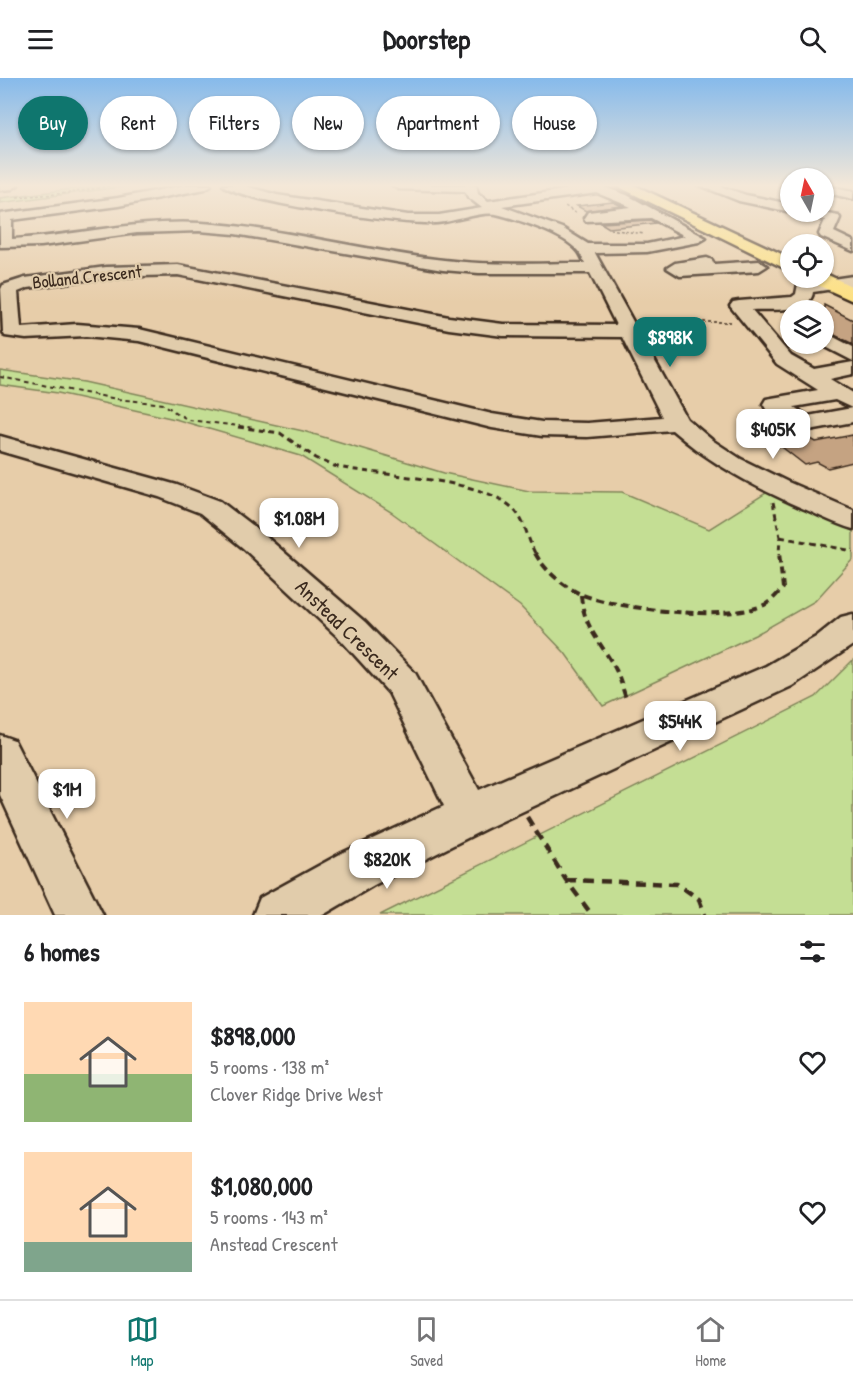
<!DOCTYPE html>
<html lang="en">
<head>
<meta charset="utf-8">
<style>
  body { margin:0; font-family:"Patrick Hand",sans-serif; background:#f2f2f2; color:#202124; height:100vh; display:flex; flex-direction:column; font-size:22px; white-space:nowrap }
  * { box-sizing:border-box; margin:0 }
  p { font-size:20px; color:#757577 }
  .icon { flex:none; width:33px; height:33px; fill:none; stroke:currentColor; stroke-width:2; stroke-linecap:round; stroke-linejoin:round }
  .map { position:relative; height:837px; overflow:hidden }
  .sheet { display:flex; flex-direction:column; background:#fff; flex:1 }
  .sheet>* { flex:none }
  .guide { position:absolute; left:18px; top:18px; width:818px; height:54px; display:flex; gap:12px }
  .needle { width:39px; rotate:351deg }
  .controls { position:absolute; left:780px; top:90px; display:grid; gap:12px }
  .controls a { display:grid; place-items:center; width:54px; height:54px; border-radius:50%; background:#fff; box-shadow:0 2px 4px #0004; font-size:30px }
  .price { position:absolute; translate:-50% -51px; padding:0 14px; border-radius:12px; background:#fff; color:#222; font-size:20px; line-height:39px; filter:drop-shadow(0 2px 3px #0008) }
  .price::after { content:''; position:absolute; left:50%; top:36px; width:18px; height:14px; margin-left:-9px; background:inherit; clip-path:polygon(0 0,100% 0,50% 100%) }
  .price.selected { background:#0f766e; color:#fff }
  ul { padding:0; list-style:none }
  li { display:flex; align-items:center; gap:18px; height:150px; padding:0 24px }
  li span { display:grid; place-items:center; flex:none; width:168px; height:120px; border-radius:0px; color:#555 }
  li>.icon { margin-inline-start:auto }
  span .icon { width:72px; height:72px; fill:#fffc; stroke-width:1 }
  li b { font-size:26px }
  h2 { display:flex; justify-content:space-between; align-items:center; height:72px; padding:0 24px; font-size:26px }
  .pill { padding:0 21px; border-radius:27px; background:#fff; box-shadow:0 2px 4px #0004; font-size:21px; line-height:54px }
  .pill.selected { background:#0f766e; color:#fff }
  header { display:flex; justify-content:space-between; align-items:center; height:78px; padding:0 24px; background:#fff; font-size:27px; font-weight:800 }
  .tab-bar { display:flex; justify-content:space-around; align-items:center; height:84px; border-top:2px solid #e0e0e0; background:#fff; font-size:16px; color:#757577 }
  .tab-bar a { display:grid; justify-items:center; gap:3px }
  .tab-bar .selected { color:#0f766e }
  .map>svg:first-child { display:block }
  .green { fill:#c4de94; stroke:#808459; stroke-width:1.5 }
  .building { fill:#c5a382; stroke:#3b2a1e; stroke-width:1.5 }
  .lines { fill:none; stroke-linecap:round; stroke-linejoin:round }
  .minor-casing { stroke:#3b2a1e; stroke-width:5 }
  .major-casing { stroke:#3b2a1e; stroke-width:5 }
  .path-far4 { stroke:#3b2a1e; stroke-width:1.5; stroke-dasharray:3 2; stroke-linecap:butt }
  .path-far3 { stroke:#3b2a1e; stroke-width:2; stroke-dasharray:4.5 4; stroke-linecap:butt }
  .path-far2 { stroke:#3b2a1e; stroke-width:3; stroke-dasharray:6 4.5; stroke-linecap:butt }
  .path-far1 { stroke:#3b2a1e; stroke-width:4; stroke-dasharray:8 5; stroke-linecap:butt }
  .path { stroke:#3b2a1e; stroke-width:4.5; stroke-dasharray:10 7; stroke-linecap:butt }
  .minor { fill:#e1ccab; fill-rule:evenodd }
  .major { fill:#fde080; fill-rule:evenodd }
  .labels { text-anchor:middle; stroke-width:4.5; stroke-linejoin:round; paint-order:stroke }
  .far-street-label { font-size:18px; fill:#3b2a1e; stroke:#e1ccab }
  .street-label { font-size:21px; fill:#3b2a1e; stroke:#e1ccab }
</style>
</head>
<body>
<header><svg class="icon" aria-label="menu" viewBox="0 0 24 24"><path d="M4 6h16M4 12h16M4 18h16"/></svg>Doorstep<svg class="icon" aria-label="search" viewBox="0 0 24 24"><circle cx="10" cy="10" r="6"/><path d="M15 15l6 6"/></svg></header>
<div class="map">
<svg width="853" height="837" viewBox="0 0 853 837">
  <rect width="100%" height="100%" fill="#e7cda9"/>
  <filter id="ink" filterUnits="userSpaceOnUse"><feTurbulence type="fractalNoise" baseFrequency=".0167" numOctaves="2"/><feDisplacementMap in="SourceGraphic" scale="12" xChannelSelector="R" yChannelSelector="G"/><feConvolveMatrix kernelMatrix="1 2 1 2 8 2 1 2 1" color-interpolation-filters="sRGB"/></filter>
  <g filter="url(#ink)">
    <path class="green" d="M105 107H135L0 125V120Z
      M0 292 84 304 303 353 444 395 529 413 622 414 709 451 769 413 853 453V481L815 523 755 557 603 628 565 575 520 528 391 434 301 378 175 341 58 315 0 307Z
      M853 582V837H380L816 619Z"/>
    <path class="building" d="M613 124 622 128 586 133 577 128Z
      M650 142 656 145 609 150 601 145Z
      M824 227 853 242V266L824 252Z
      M775 340 816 364 853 357V384L828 390 817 384 805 387 751 345Z"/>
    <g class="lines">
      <g class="minor-casing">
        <path id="minor" d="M0 107H18L12 111 0 112Z
          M186 107H211L205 111 118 128 12 142V161C75 158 138 141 202 145 283 150 363 173 444 182 491 188 538 185 585 185 583 182 581 176 578 173 564 156 517 141 496 136 481 133 454 144 437 145 405 147 244 125 223 107H242L277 117 408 137H439L482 130 468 119 465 113 398 111 392 107H476L478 115 488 123 598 107 627 117 706 160 699 164 647 174 595 175 687 341 712 362 741 381 788 404 853 432V451C835 446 819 437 802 430 755 409 711 386 672 352L587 359 542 358 492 350 139 263 86 258 26 261 5 258 3 254 1 211 3 207 25 200 106 189 178 187 449 239 503 246 616 247 590 195H479L443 192 235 156 199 153 137 155 41 168 0 169V136L118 120ZM597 115 631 129 588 134 584 140 586 143 651 140 685 158 647 166H588L562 150 502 128ZM178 197 449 251 503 258 622 259 662 339 587 345 542 344 492 336 139 251 77 246 21 250 18 214 28 210 106 199Z
          M699 107H717L746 117 790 126 791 134 739 123Z
          M824 107 853 113V121L824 114Z
          M799 134H822L838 137 840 140 834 154 853 163V173L821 159 819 156 825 142 801 137Z
          M707 180 712 182 714 186 759 183 767 188 759 193 680 198 667 190 675 185Z
          M853 198V208L813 214C811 236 769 231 752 232L791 278 814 291 853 284V296L830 301 853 315V344L804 353 796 351 766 331 763 326 766 321 818 312 777 286 730 228 733 224 739 223 792 219 796 216 798 206ZM835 322 852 330 808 338 794 329Z
          M824 254 853 269V283L820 266H824Z
          M0 358 177 407 220 423 263 456 365 544 415 595 479 712 766 588 816 559 841 539 853 536V567L792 608 485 751 374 807 323 837H253L260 820 342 775 444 728 389 615 341 562 243 470 200 435 159 419 0 373Z
          M0 657 14 662 103 837H55L0 717Z"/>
      </g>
      <g class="major-casing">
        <path id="major" d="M615 107H634L790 180V193Z
          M824 195 853 209V223L811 204 808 200H824Z"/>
      </g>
      <path class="path-far4" d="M17 119 68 115 115 107
        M565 128 577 136
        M610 151 644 156
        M643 244H733"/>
      <path class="path-far3" d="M0 299 117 321 164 326 176 335 189 342 255 350"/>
      <path class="path-far2" d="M238 349 280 355 316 380 334 388C378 399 489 399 516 434 526 446 528 463 536 477
        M773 424 780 459 779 477
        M780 459 853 473"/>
      <path class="path-far1" d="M535 475C544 492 565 510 583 517 619 531 732 545 766 526 773 522 778 515 783 510L779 475
        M581 517C583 549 602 565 616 592 621 602 623 613 627 623"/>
      <path class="path" d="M527 739 566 802 592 837
        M566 802 677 806 699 821 705 837"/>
      <use href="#minor" class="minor"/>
      <use href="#major" class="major"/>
    </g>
  </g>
  <linearGradient id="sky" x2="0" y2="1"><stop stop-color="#86baeb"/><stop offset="0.48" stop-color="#f4e8d8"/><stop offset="1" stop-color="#f4e8d8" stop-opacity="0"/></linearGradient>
  <rect width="853" height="224" fill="url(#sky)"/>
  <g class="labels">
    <g class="far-street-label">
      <text transform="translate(87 199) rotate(-6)" y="6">Bolland Crescent</text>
    </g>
    <g class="street-label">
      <text transform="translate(347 552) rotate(44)" y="7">Anstead Crescent</text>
    </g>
  </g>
</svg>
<div class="controls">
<a><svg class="needle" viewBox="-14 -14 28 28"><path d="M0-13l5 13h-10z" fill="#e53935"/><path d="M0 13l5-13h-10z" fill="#757577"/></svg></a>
<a><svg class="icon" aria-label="locate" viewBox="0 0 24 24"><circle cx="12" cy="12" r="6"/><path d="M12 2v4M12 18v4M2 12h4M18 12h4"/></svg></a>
<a><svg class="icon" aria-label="layers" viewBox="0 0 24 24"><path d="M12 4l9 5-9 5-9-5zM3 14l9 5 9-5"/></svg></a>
</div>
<b class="price selected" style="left:670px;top:290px">$898K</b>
<b class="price" style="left:773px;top:382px">$405K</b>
<b class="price" style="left:299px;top:471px">$1.08M</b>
<b class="price" style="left:680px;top:674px">$544K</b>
<b class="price" style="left:67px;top:742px">$1M</b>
<b class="price" style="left:387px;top:812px">$820K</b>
<div class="guide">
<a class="pill selected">Buy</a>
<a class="pill">Rent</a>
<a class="pill">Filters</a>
<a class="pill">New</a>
<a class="pill">Apartment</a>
<a class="pill">House</a>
</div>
</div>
<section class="sheet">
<h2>6 homes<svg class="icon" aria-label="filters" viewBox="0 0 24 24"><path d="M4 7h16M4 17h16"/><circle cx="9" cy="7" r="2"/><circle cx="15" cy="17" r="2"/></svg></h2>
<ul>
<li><span style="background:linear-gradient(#ffd9b3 60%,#8fb573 0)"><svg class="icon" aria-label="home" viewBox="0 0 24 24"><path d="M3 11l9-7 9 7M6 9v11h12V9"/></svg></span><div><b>$898,000</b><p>5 rooms · 138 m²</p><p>Clover Ridge Drive West</p></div><svg class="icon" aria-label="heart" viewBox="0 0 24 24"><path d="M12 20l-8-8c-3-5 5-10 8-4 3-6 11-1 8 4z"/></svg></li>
<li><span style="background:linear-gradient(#ffd9b3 75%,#7fa58c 0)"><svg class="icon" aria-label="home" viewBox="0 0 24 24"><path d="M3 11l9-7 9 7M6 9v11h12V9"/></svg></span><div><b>$1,080,000</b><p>5 rooms · 143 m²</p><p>Anstead Crescent</p></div><svg class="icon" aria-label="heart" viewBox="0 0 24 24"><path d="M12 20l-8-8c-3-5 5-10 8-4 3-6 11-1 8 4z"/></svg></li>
</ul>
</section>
<nav class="tab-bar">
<a class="selected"><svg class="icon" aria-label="map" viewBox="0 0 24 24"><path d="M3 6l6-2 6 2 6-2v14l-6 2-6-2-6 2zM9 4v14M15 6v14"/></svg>Map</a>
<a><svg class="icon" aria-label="saved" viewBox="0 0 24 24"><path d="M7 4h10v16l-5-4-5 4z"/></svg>Saved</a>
<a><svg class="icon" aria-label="home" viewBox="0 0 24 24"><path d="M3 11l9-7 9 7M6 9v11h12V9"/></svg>Home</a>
</nav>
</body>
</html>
